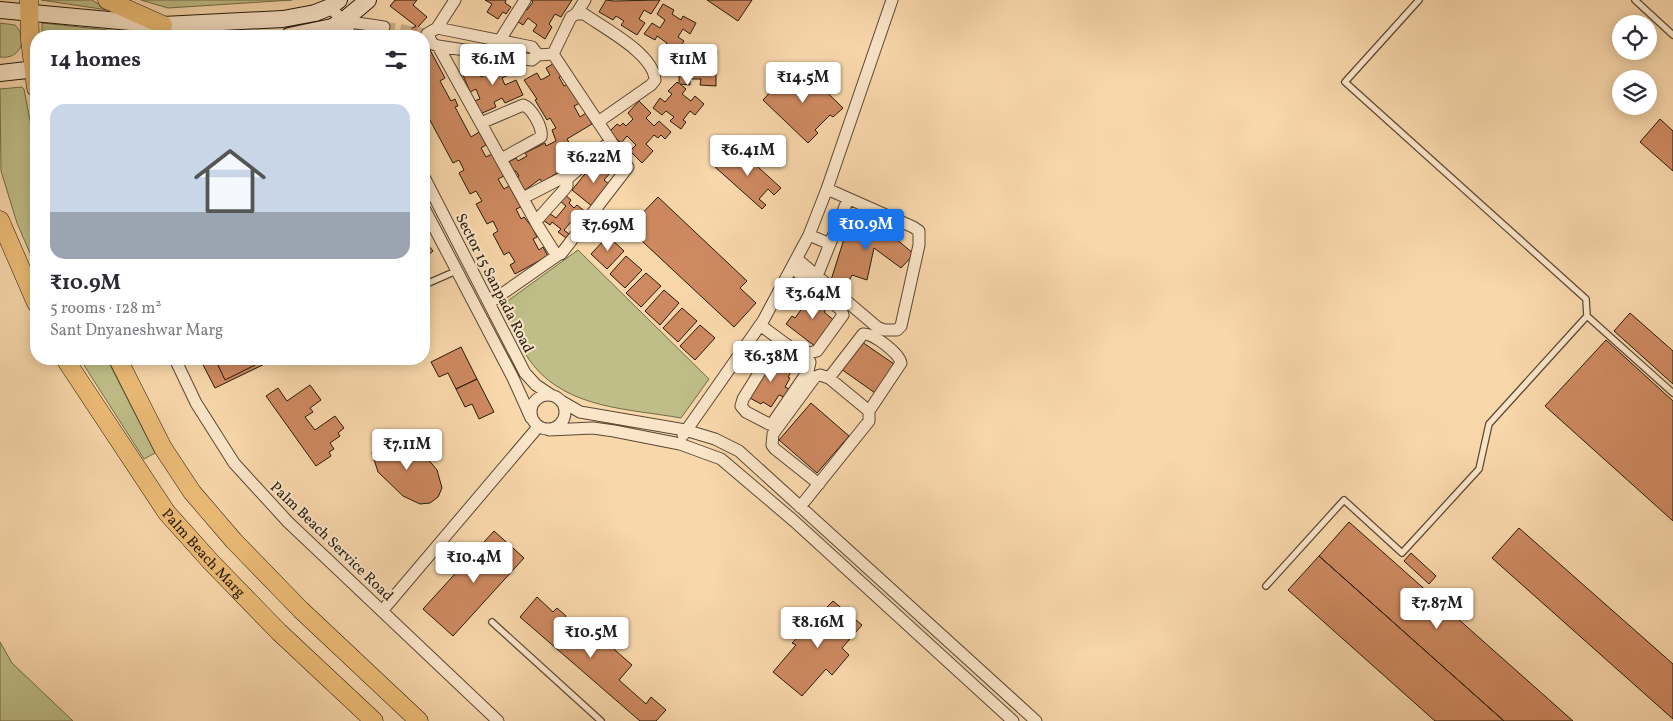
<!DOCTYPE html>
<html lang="en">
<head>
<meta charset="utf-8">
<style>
  body { margin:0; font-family:Vollkorn,serif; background:#f2f2f3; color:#2b2b33; height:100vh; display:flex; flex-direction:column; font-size:19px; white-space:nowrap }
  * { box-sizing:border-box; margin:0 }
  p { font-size:16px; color:#7c7c81 }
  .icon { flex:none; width:28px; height:28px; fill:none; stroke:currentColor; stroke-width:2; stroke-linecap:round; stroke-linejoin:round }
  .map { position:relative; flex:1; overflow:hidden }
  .details { position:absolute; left:30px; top:30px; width:400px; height:335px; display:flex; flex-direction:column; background:#fff; border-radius:20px; box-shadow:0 2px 12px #0003 }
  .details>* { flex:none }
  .buttons { position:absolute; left:1612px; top:15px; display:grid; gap:10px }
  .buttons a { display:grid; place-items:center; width:45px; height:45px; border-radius:50%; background:#fff; box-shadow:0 2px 12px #0003; font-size:25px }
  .price { position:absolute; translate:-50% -42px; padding:0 11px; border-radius:5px; background:#fff; color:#222; font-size:16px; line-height:32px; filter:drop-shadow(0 1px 2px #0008) }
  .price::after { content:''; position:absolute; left:50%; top:30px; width:15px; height:11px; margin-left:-8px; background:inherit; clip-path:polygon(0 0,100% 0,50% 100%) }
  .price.active { background:#1a73e8; color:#fff }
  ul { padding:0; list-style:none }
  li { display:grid; align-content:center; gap:10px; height:265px; padding:0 20px }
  li span { display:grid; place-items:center; height:155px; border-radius:15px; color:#555 }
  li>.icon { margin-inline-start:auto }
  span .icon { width:90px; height:90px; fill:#fffc; stroke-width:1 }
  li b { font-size:21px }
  h2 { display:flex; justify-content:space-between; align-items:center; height:60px; padding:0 20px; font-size:21px }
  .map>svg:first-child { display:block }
  .green { fill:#bfbe88; stroke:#726c4a }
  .building { fill:#ce8960; stroke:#26190b }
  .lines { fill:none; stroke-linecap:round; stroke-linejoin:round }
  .street-tunnel { stroke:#ceb18b; stroke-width:11; stroke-dasharray:11 5.5; stroke-linecap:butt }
  .lane-casing { stroke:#5a4833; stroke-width:8 }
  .street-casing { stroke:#5a4833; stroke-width:13 }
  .secondary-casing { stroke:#26190b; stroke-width:18 }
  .primary-casing { stroke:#26190b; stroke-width:19 }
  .lane { stroke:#fae5c8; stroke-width:5.5 }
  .street { stroke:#fae5c8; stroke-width:11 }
  .secondary { stroke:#fae5c8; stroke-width:16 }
  .primary { stroke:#ecbc76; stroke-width:18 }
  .labels { text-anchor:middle; stroke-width:4; stroke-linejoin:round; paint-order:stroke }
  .street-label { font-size:15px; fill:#26190b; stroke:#fae5c8 }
</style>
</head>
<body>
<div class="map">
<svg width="1673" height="721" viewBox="0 0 1673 721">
  <rect width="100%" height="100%" fill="#f8d7ab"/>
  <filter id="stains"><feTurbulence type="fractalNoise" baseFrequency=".004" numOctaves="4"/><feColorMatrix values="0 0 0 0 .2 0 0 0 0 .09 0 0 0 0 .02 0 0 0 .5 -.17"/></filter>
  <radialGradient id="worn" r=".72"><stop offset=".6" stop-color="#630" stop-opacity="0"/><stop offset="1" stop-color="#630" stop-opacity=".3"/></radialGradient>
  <path class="green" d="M41 0H92L108 10Z
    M141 0H292L168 8Z
    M0 23 15 25C29 39 20 60 0 57Z
    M42 23 164 36H42Z
    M22 87 24 89 36 152V267L17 223 1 171 0 89Z
    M578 250 709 379 681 418C631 409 569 409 534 366 521 351 511 323 502 305Z
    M80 359H107L155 453 144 459Z
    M0 642 12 663 73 721H0Z"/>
  <path class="building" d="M395 0H417L413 5 427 17 418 27 423 36H396L416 26 390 6Z
    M485 0H506L505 3 511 7 506 14 503 12 498 19 487 12 492 4Z
    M531 0H572L561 17 555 14 549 24 552 27 545 39 533 31 537 25 528 18 523 25 515 20 523 8 527 10 533 2Z
    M606 0 614 1 660 0 651 14 644 10 639 19 645 23 637 35 621 25 624 21 616 16 613 20 599 12Z
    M707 0H752L738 21Z
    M663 4 674 10 672 14 681 20 683 16 696 23 690 34 683 29 678 37 684 41 676 53 665 46 667 43 657 36 655 40 644 34 652 23 660 28 665 20 657 14Z
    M424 44 428 51 430 50 445 78 440 81 451 101 455 99 458 106 455 107 471 137 479 132 486 145 481 148 486 157 492 154 504 176 498 179 504 189 509 186 521 207 516 209 521 219 524 217 532 227 537 237 533 239 539 250 543 247 548 256 515 274 510 265 515 262 509 252 504 255 493 234 498 231 493 221 487 224 476 204 482 201 476 191 470 194 459 173 464 170 459 160 453 163 424 109Z
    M680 49H692V55H705V50H717L716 62 711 61V74H716V86L700 85 701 79H690V85L680 84 686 89 682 94 691 101 695 96 704 104 695 115 690 111 683 120 686 122 681 129 670 121 674 117 666 111 662 115 653 108 660 98 665 102 672 94 668 91 677 82 679 84V70L684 71 685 59H680Z
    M506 57 513 73 502 78 505 85 516 80 523 95 505 103 502 98 494 102 496 107 480 114 474 101 480 99 476 89 470 92 463 75 478 69 481 77 490 73 487 65Z
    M556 62 564 75 559 77 564 86 569 83 580 103 574 106 580 117 586 113 592 124 567 139 579 160 542 182 540 179 521 193 514 179 519 176 516 171 511 174 505 164 516 158 518 161 527 156 525 153 545 143 546 146 556 141 552 130 556 128 550 118 547 120 535 100 537 99 524 80 537 73 541 80 550 75 546 68Z
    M798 64 843 108 833 117 830 115 815 130 818 133 808 143 763 100 773 89 778 94 795 77 790 72Z
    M639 101 651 113 646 118 654 126 659 121 671 132 665 139 661 135 658 138 654 135 646 144 653 151 642 163 630 151 636 145 627 136 621 143 609 132 617 124 620 126 623 123 626 126 633 119 628 113Z
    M1660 119 1673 131V171L1640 142Z
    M735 146 781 188 774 195 768 189 759 199 766 205 762 209 715 167 722 159 729 165 735 159 728 153Z
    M597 159 612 171 604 180 611 186 593 207 572 190Z
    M565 195 571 200 569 203 574 208 577 205 587 213 581 220 576 216 564 230 569 234 566 238 558 232 561 229 552 222 550 225 543 220 549 213 556 218 566 206 560 201Z
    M658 197 747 281 740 288 756 303 734 327 628 228Z
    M851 217 866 222 871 230 877 223 914 254 901 268 874 248 867 280 852 275 846 287 831 280Z
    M608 236 624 251 607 269 591 254Z
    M424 240 433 251 424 259Z
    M626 256 642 270 625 288 610 274Z
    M646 273 661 286 641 307 626 293Z
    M664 290 679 303 660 325 645 311Z
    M814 292 830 304 824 312 836 322 816 347 786 324 792 316 795 318Z
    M682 308 697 321 678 342 663 328Z
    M1630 313 1673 351V384L1614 331Z
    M700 325 715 338 695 360 680 346Z
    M1606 340 1673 401V521L1545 406Z
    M862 342 897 366 878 395 841 369Z
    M461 347 477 379 456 389 448 373 439 377 431 362Z
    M772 357 788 366 786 369 791 372 788 377 790 378 785 387 789 389 784 397 779 395 771 407 763 402 761 404 748 397Z
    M200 359H275L215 388Z
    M215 359H259L261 362 225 380Z
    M477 379 494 412 479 419 472 404 465 407 456 389Z
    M310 385 321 400 310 408 313 412 305 417 315 430 335 416 344 428 338 433 340 436 330 443 334 449 329 452 331 456 316 466 266 396 278 388 287 401Z
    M811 403 849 436 817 473 779 440Z
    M393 437 410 445 427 458 437 470 442 488 438 497 430 503 420 504 403 496 378 472 372 453 376 445 384 438Z
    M1349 522 1573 721H1504L1319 556Z
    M1519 528 1673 664V719L1492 558Z
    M494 531 524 558 453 636 423 609Z
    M1411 553 1436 576 1429 584 1404 561Z
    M1319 556 1504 721H1435L1288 590Z
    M537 597 553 612 557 608 566 616 559 624 574 637 577 634 582 639 591 629 632 665 619 680 646 704 651 697 666 710 656 721H640L520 617Z
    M833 601 862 625 842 648 849 655 832 675 826 669 802 696 773 672 796 645 792 643Z"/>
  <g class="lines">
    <path class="street-tunnel" d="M384 27 427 34"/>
    <g class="lane-casing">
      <path id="lane" d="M1419 0 1345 82 1586 299 1587 316
        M1635 0 1673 35
        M424 285 456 271
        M1266 586 1344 500 1402 553 1479 469 1489 424 1587 316 1673 393
        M492 622 601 721"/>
    </g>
    <g class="street-casing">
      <path id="street" d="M330 7 343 21 351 36
        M576 14 585 0
        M343 21 384 27
        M437 28 455 0
        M500 40 525 0
        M438 46 538 226 555 253 561 254 628 167 553 54
        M553 54 571 17 576 14H584C604 28 654 54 655 80L651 85 598 122
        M538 55 532 47 437 28 427 34 433 44 438 46 532 60 538 55 553 54
        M481 123 523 105C532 108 543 128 541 137L501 159
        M424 177 525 373 536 385 551 395
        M567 179 611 141
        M523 198 560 179H567V186L563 191 536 221
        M424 208 513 378 531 418
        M809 235 830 244
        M797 259 877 327 884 330H897L901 326 919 245V231L913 227 827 189
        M793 268 840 309 843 315 817 351 809 353 801 349
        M817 276 848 199
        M489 303 558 255
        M760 325 810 362 808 371 772 424H769L746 412 741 406 743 399 774 349
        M175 359 196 403 234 463 288 522 498 721
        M829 378 863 334C873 333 899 353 901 363L869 411
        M531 412a17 17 0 1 1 34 0a17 17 0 1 1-34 0Z
        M561 401 580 412 685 430 715 439 739 451 1036 721
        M549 430 593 428 614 431 680 444 721 459 794 521 1013 721
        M683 435 763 321 809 235 827 189 892 0
        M800 507 869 421V411L829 378 820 375 815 377 773 434 772 445 775 449 819 484
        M382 611 538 427"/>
    </g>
    <g class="secondary-casing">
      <path id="secondary" d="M0 10 163 25 283 19 315 13 330 7 339 0
        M289 36 332 27 343 21 368 0
        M0 73 36 69"/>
    </g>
    <g class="primary-casing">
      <g id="primary">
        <path d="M29 0 30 40 36 88"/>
        <path d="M107 0 163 25"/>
        <path d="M0 220 36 303"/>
        <path id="s1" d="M65 359 167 513 211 562 279 632 374 721"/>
        <path d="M118 359 163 448 192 492 234 541 301 610 419 721"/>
      </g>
    </g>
    <use href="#lane" class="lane"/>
    <use href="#street" class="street"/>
    <use href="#secondary" class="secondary"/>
    <use href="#primary" class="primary"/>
  </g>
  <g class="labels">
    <g class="street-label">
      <text transform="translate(495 283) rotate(63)" y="5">Sector 15 Sanpada Road</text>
      <text transform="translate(332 541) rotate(44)" y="5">Palm Beach Service Road</text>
      <text dy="5" stroke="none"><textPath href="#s1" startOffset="239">Palm Beach Marg</textPath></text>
    </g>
  </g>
  <rect width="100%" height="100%" filter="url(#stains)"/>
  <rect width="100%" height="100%" fill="url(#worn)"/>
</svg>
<div class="buttons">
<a><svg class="icon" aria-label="locate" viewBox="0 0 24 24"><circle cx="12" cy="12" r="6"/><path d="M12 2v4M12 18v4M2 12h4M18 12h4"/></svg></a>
<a><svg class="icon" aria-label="layers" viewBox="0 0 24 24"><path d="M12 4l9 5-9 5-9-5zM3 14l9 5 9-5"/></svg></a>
</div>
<b class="price" style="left:493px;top:86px">₹6.1M</b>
<b class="price" style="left:688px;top:86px">₹11M</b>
<b class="price" style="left:803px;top:104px">₹14.5M</b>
<b class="price" style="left:748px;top:177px">₹6.41M</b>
<b class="price" style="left:594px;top:184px">₹6.22M</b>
<b class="price active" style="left:866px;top:251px">₹10.9M</b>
<b class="price" style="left:608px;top:252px">₹7.69M</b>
<b class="price" style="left:813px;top:320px">₹3.64M</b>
<b class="price" style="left:771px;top:383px">₹6.38M</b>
<b class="price" style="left:407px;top:471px">₹7.11M</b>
<b class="price" style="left:474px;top:584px">₹10.4M</b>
<b class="price" style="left:1437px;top:630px">₹7.87M</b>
<b class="price" style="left:818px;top:649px">₹8.16M</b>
<b class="price" style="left:591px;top:659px">₹10.5M</b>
<section class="details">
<h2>14 homes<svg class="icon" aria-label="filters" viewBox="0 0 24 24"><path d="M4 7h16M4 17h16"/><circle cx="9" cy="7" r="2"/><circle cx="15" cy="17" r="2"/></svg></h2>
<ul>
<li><span style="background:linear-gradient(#c9d6e8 70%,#9aa5b1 0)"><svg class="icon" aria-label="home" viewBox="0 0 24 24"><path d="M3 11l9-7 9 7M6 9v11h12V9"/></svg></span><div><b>₹10.9M</b><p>5 rooms · 128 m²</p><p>Sant Dnyaneshwar Marg</p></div></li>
</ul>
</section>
</div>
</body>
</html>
